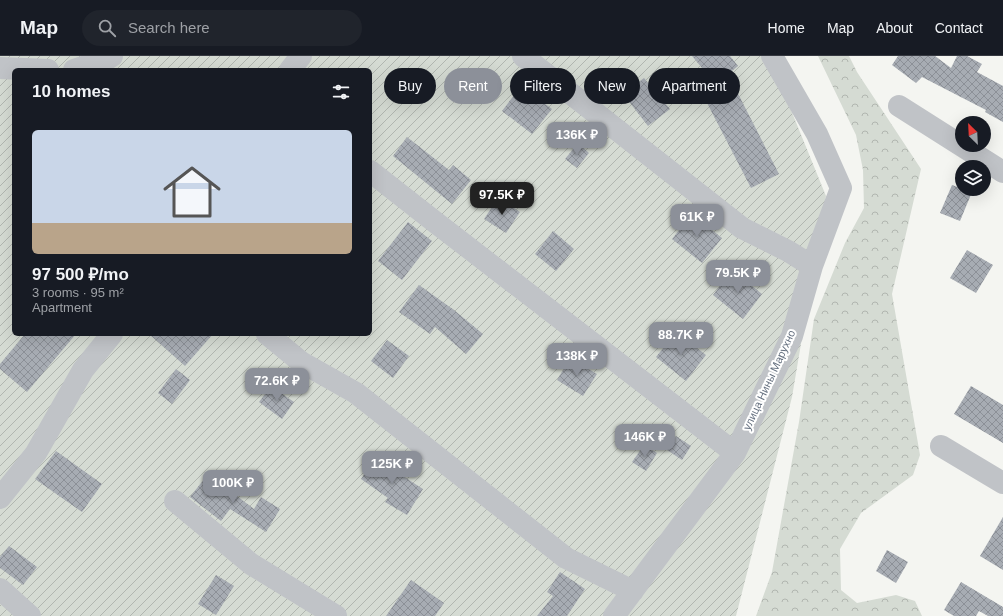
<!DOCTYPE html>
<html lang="en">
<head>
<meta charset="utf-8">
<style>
  body { margin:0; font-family:Arial,sans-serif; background:#20242c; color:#f1f3f6; height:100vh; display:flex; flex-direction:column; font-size:15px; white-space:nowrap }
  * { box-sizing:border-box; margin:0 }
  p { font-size:13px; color:#9ea1a6 }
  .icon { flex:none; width:22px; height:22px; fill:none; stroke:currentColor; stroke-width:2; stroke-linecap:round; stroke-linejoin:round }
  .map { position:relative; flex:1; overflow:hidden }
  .panel { position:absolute; left:12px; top:12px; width:360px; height:268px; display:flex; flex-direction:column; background:#171b24; border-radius:6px; box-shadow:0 4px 16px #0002 }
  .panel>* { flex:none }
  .top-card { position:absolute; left:384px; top:12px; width:380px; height:36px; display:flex; gap:8px }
  .needle { width:26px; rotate:336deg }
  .controls { position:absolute; left:955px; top:60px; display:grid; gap:8px }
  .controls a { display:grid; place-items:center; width:36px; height:36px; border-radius:50%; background:#171b24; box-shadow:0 4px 16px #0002; font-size:20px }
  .price { position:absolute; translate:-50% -34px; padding:0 9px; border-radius:8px; background:#8c9099; color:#fff; font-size:13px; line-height:26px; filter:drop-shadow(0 1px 2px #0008) }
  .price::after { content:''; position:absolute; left:50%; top:24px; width:12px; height:9px; margin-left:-6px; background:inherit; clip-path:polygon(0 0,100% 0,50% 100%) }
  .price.selected { background:#222; color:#fff }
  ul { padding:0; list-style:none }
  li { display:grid; align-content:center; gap:8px; height:212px; padding:0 20px }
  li+li { border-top:1px solid #363941 }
  li span { display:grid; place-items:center; height:124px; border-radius:6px; color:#555 }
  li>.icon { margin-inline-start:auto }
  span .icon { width:72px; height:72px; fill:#fffc; stroke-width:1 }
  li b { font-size:17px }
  h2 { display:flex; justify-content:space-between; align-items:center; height:48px; padding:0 20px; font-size:17px }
  .pill { padding:0 14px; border-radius:18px; background:#171b24; box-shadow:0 4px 16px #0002; font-size:14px; line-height:36px }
  .pill.selected { background:#8c9099; color:#fff }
  header { display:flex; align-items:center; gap:24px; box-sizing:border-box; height:56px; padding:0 20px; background:#171b24; border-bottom:1px solid #363941 }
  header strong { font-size:19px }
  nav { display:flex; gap:22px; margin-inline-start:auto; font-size:14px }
  .search { width:280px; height:36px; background:#20242c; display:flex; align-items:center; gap:10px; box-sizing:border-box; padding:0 14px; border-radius:22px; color:#9ea1a6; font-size:15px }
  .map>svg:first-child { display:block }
  .forest { fill:url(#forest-crowns) }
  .garden { fill:url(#garden-furrows); fill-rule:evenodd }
  .building { fill:url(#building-cross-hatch) }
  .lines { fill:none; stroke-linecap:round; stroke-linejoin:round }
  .minor { stroke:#c0c3c7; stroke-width:22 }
  .labels { text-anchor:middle; stroke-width:4; stroke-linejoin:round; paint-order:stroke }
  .street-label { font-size:11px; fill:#667180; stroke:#fff }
</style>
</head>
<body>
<header>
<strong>Map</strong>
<div class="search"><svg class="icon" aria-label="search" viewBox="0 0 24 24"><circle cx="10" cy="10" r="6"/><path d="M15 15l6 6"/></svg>Search here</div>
<nav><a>Home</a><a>Map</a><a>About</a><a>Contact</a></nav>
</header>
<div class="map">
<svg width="1003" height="560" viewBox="0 0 1003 560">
  <defs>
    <pattern id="forest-crowns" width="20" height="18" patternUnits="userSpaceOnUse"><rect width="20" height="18" fill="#d5dbd3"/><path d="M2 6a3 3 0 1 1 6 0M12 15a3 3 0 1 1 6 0" fill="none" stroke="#b1b6b0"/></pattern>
    <pattern id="garden-furrows" width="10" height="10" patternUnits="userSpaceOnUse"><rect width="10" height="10" fill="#d5dbd3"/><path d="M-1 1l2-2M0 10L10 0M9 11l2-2" fill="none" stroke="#b1b6b0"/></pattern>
    <pattern id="building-cross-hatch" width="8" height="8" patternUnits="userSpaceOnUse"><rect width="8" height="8" fill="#a7acb3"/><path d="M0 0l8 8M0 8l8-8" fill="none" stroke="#8c9097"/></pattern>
  </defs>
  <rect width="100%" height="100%" fill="#f4f5f1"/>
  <path class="forest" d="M818 0H849L857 16 921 113 892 238 920 399 913 419 861 457 840 493 841 534 857 547 896 539 915 545 922 560H756L772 516 799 366 814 263 845 187 864 152 863 114 856 79Z"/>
  <path class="garden" d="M0 0H769L826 140 792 341 736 560H0ZM14 14H370V278H14Z"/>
  <path class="building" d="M692 0H730L738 10 728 18 779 118 751 132 706 45 722 36Z
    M898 0H935L951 12 957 0H967L982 8 977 16 1003 30V66L985 56 986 54 922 21 916 27 892 9Z
    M644 22 670 53 648 70 623 38Z
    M521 30 552 53 532 78 502 55Z
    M407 81 449 114 453 109 471 124 452 148 393 100Z
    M578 87 589 97 577 112 565 103Z
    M952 129 972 136 960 165 940 157Z
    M498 142 520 156 506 177 484 163Z
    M692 158 722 182 702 207 672 183Z
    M408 166 432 185 402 224 378 205Z
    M553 175 574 193 556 215 535 198Z
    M967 194 993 209 976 237 950 222Z
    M732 214 762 238 743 263 713 239Z
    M419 229 454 254 483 278 466 298 435 271 430 278 399 256Z
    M676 276 706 299 686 325 656 301Z
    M25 278H76L27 336 0 313V308Z
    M149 278H213L185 310Z
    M387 284 409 300 393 322 371 305Z
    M570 302 597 318 583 340 557 324Z
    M176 313 190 324 172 348 158 337Z
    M271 330 294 346 282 363 259 346Z
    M971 330 1003 349V387L954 358Z
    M676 380 691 390 682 404 667 394Z
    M644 389 657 397 646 415 632 406Z
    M56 395 102 428 82 456 35 423Z
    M379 397 395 408 392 413 423 433 407 459 385 446 388 442 361 423Z
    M208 418 254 453 261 441 280 453 266 476 230 453 221 465 190 441Z
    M1003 461V514L980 500Z
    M9 490 37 511 23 529 0 512V501Z
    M887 494 908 506 896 527 876 515Z
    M560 516 585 533 567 560H537L553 540 547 536Z
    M216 519 234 530 216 559 198 548Z
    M411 524 444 547 435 560H386Z
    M961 526 1003 551V560H988L979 555 976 560H954L944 554Z"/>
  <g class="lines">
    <path class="minor" d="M523 0 742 172 788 195 812 210
      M0 12 48 14
      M74 14 107 3 112 0
      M290 14 301 0
      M899 50 1003 116
      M370 115 435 166 735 397
      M267 278 301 306 356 337 566 502 633 535
      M941 390 1003 427
      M0 442 36 397 83 314 112 278
      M175 445 251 508 336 560
      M0 533 30 560
      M614 560 735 397 792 280 812 210 841 132 817 78 772 0"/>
  </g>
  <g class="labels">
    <g class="street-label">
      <text transform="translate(769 324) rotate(-65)" y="4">улица Нины Марухно</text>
    </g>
  </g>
</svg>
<div class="controls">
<a><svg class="needle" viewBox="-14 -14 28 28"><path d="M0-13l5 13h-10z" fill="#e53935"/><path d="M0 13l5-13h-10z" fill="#9ea1a6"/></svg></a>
<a><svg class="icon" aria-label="layers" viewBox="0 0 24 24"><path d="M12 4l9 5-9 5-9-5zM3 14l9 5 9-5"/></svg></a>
</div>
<b class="price" style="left:577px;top:100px">136K ₽</b>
<b class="price selected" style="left:502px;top:160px">97.5K ₽</b>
<b class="price" style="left:697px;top:182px">61K ₽</b>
<b class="price" style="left:738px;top:238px">79.5K ₽</b>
<b class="price" style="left:681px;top:300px">88.7K ₽</b>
<b class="price" style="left:577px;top:321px">138K ₽</b>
<b class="price" style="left:277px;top:346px">72.6K ₽</b>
<b class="price" style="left:645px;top:402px">146K ₽</b>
<b class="price" style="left:392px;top:429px">125K ₽</b>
<b class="price" style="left:233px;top:448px">100K ₽</b>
<div class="top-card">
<a class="pill">Buy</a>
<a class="pill selected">Rent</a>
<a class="pill">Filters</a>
<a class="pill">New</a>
<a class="pill">Apartment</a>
</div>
<section class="panel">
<h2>10 homes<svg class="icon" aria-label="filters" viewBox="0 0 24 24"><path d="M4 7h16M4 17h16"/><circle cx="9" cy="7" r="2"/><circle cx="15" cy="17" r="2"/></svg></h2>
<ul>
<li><span style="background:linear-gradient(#c9d6e8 75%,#b9a48a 0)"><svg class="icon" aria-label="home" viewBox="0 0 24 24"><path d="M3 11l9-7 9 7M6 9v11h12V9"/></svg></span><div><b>97 500 ₽/mo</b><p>3 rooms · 95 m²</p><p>Apartment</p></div></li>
</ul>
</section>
</div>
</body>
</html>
